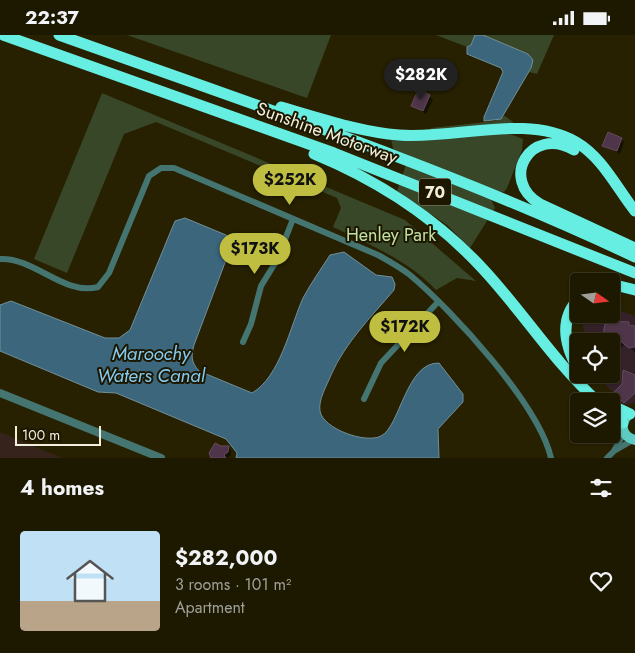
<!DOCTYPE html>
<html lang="en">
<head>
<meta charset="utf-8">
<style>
  body { margin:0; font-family:Jost,sans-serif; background:#25220b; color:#f1f3f6; height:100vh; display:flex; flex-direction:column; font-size:19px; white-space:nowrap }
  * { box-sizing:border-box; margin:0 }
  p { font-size:16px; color:#a0a099 }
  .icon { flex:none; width:28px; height:28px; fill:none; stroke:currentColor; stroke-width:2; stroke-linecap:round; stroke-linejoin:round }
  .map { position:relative; height:423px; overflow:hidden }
  .panel { display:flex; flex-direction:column; background:#1d1901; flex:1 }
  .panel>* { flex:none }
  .needle { width:32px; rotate:104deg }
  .fabs { position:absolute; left:570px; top:238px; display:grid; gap:10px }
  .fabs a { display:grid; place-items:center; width:50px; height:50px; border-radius:5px; background:#1d1901; box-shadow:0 1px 4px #0004,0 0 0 1px #3b3823; font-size:25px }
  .scale { position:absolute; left:15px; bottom:12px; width:86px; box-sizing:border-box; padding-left:5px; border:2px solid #f2efdc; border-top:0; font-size:14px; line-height:18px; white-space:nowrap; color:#f2efdc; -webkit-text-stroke:4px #1d1700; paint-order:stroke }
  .price { position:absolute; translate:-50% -42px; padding:0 11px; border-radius:18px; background:#bfbe41; color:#111; font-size:16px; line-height:32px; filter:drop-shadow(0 1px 2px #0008) }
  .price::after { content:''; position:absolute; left:50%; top:30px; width:15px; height:11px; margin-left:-8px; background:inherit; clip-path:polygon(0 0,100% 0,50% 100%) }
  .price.current { background:#222; color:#fff }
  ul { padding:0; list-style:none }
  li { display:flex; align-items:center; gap:15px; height:125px; padding:0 20px }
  li span { display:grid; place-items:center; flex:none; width:140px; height:100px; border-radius:5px; color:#555 }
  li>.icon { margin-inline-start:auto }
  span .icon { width:60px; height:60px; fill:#fffc; stroke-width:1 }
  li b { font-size:21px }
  h2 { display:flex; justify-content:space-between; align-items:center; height:60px; padding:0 20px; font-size:21px }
  .status { display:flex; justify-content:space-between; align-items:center; height:35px; padding:0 25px; background:#1d1901; direction:ltr }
  .status svg { height:14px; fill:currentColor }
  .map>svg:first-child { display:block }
  .commercial { fill:#342228 }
  .education { fill:#35231c }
  .green { fill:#384728 }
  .water { fill:#3b667c; stroke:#728f99 }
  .shadow { fill:#0007 }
  .building { fill:#4f3549; stroke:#664a60 }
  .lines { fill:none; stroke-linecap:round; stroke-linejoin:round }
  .minor { stroke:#447571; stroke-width:6 }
  .tertiary { stroke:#447571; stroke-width:8 }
  .primary { stroke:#5ecbc2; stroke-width:10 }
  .motorway { stroke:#66eee3; stroke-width:11 }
  .labels { text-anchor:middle; stroke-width:4; stroke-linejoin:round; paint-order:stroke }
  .shield { fill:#1d1700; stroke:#b2ae9a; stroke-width:1 }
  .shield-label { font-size:16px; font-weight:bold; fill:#f2efdc }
  .street-label { font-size:18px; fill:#f2efdc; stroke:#1d1700 }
  .park-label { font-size:18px; fill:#c1e0a1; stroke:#1d1700 }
  .water-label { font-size:19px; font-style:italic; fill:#84cbf1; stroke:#1d1700 }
</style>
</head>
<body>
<div class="status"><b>22:37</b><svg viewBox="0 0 49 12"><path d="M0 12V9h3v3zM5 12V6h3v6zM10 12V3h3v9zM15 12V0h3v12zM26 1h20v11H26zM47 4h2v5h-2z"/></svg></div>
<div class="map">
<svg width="635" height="423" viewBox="0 0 635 423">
  <rect width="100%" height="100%" fill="#272101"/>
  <path class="commercial" d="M611 272 635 281V368L624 370 596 339H611V306H586L581 282 584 279H611Z"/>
  <path class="education" d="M0 397 62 423H0Z"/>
  <path class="green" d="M127 0H331L307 63Z
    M436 0H475L471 10 467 12Z
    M483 0H554L537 39 529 37 531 33 528 19Z
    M102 58 405 185 476 246 457 243 436 255C408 225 370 210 333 192L341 173 337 163 156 87 124 99 67 238 34 224Z
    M505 81 513 87 510 99 523 104 522 115 507 153 504 157 495 156 491 164 495 173 470 213 447 190 397 156 409 121 393 114 391 104H426L431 93 495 86Z"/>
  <path class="water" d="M475 0H483L528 19 533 25 531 33 501 84 484 86V82L503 37 501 33 467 19V12L471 10Z
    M185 183 226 200 232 209 194 310C191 321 191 327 199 336L252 358C280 342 290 292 303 263 311 248 321 234 330 220L344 217 376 240 392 242 395 249 394 255C371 282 345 308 331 340 327 350 318 365 320 376 323 394 366 409 381 401 400 392 406 327 439 328L463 359V367L438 394 439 423H236L237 418 226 404 116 358 98 357 0 316V270L11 266 105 303H119L130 295 175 186Z"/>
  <path class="shadow" d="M429 61 433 65 426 79 412 71Z
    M621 104 624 107 620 119 604 110Z
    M628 288 635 292V317L625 309 619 314 612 312 611 306H607L608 303Z
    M228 412 231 416V420L227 423H212L221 413Z"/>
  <path class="building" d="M418 55 430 60 423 76 411 71Z
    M608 97 622 103 617 116 602 111Z
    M609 286 629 287V290L635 291V312L629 313 619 305 611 311V306H606L603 299 605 289H608Z
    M623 335 635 340V358L624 368 613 358 622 349Z
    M215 408 221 411H229L228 417 224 420 226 423H211L209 418Z"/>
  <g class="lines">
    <path class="minor" d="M0 224C34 222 64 261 98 252L109 238 149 141 161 133H174L378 220C389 226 400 232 410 240 453 276 539 370 551 423
      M243 307 251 289 261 251 277 225 293 184
      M364 364 381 328 438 267
      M614 416 633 405
      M607 423 614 416 624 398"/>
    <path class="tertiary" d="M0 358 161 423"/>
    <path class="primary" d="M627 381C619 391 623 402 635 405"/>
    <path class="motorway" d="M3 0 334 118 635 238
      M59 0C252 69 449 134 635 222
      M281 72C320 83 359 97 399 100 454 105 527 78 576 107 603 123 616 152 635 176
      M574 115C530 90 499 145 540 169L635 213
      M314 119C377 145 437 184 483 234 523 277 554 327 597 366
      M611 249 635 255
      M579 263C558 285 565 312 579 336
      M611 370 630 379
      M611 377 623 388"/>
  </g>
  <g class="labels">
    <rect class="shield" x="419" y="143.5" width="32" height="27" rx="4"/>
    <g class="shield-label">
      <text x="435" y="163">70</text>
    </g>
    <g class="street-label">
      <text transform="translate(327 98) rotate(20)" y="6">Sunshine Motorway</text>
    </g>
    <g class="park-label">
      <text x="391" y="206">Henley Park</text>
    </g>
    <g class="water-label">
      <text x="151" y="325">Maroochy<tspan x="151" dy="22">Waters Canal</tspan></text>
    </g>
  </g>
</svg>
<div class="fabs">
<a><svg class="needle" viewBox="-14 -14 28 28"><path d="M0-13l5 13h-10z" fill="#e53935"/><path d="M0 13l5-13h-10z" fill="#a0a099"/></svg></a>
<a><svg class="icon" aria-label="locate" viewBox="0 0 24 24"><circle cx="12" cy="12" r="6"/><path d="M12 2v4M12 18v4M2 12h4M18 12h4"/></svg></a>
<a><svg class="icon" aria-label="layers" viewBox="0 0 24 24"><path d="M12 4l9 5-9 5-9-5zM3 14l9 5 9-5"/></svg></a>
</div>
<div class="scale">100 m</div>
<b class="price current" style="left:421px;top:66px">$282K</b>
<b class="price" style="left:290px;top:171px">$252K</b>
<b class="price" style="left:255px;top:240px">$173K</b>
<b class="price" style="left:405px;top:318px">$172K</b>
</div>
<section class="panel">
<h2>4 homes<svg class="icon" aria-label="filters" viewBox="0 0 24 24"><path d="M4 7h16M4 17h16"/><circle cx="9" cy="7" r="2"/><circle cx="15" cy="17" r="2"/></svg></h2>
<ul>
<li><span style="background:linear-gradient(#bfe0f5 70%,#b9a48a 0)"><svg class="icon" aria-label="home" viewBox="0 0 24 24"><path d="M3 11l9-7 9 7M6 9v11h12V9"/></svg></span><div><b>$282,000</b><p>3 rooms · 101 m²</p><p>Apartment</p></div><svg class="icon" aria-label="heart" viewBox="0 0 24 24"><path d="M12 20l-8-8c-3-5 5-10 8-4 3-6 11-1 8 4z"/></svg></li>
</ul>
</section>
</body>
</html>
